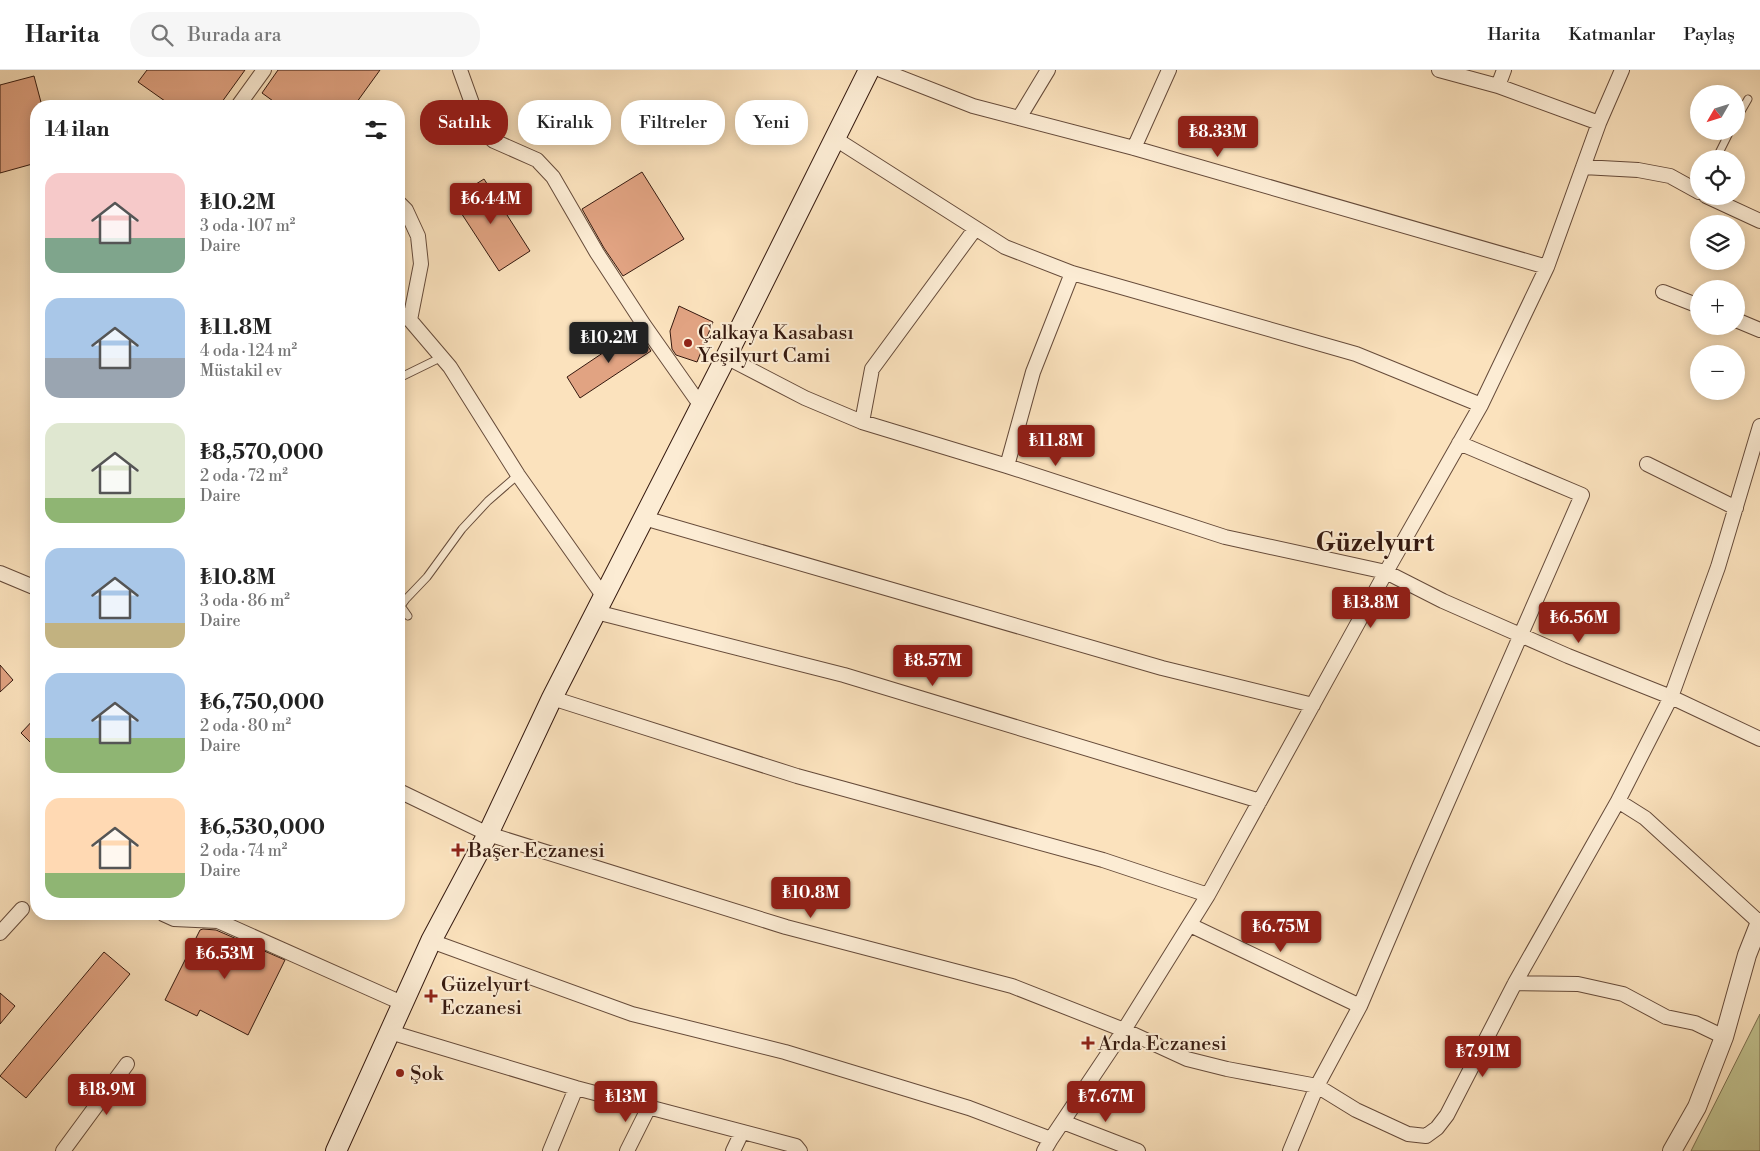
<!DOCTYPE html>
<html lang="tr">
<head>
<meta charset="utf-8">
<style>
  body { margin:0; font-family:"Libre Bodoni",serif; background:#f6f6f6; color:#222; height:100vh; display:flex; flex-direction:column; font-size:19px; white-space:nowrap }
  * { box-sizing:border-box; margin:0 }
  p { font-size:16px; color:#767676 }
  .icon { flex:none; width:28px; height:28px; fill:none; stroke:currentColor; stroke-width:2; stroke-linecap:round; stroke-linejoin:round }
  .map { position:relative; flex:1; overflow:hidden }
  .sheet { position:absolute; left:30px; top:30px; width:375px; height:820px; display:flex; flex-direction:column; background:#fff; border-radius:20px; box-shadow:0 2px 12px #0003 }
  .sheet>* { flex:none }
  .top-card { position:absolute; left:420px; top:30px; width:475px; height:45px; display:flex; gap:10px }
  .needle { width:32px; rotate:231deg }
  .fabs { position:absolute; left:1690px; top:15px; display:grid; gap:10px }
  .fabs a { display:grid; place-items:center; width:55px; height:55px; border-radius:50%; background:#fff; box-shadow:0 2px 12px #0003; font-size:25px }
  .price { position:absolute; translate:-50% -42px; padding:0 11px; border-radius:5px; background:#8f2418; color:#fff; font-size:16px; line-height:32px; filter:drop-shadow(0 1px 2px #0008) }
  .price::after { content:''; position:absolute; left:50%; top:30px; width:15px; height:11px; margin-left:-8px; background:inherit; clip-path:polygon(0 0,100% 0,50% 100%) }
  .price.on { background:#222; color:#fff }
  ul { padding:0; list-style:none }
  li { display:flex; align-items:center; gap:15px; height:125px; padding:0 15px }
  li span { display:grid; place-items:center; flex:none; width:140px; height:100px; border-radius:15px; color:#555 }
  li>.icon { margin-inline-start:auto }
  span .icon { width:60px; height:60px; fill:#fffc; stroke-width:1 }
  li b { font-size:21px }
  h2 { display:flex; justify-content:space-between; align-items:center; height:60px; padding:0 15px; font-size:21px }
  .pill { padding:0 18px; border-radius:20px; background:#fff; box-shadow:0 2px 12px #0003; font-size:18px; line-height:45px }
  .pill.on { background:#8f2418; color:#fff }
  header { display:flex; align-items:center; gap:30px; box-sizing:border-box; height:70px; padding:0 25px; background:#fff; border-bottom:1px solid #e0e0e0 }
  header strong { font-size:24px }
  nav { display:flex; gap:28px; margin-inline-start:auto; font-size:18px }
  .search { width:350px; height:45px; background:#f6f6f6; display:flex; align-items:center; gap:12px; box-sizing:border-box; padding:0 18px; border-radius:20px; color:#767676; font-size:19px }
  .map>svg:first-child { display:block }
  .green { fill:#c1c28f; stroke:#7b6e4f }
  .building { fill:#e1a382; stroke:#35190f }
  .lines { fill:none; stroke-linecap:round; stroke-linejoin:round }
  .service-casing { stroke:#664b3a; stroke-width:9 }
  .minor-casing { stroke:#664b3a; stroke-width:16 }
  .tertiary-casing { stroke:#664b3a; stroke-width:20 }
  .secondary-casing { stroke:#35190f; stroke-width:22 }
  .service { stroke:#fcecd4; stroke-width:7 }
  .minor { stroke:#fcecd4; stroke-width:14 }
  .tertiary { stroke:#fcecd4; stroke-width:18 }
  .secondary { stroke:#fcecd4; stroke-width:20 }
  .poi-dot { fill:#8f2418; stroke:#fcecd4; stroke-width:2 }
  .labels { text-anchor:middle; stroke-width:4; stroke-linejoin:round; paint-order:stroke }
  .poi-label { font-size:20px; fill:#35190f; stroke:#fcecd4; text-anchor:start }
  .district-label { font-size:25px; font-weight:bold; fill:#35190f; stroke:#fcecd4 }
</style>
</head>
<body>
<header>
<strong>Harita</strong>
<div class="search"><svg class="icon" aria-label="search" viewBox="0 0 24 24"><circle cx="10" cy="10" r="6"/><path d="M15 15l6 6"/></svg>Burada ara</div>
<nav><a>Harita</a><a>Katmanlar</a><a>Paylaş</a></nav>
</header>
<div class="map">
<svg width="1760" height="1081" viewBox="0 0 1760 1081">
  <rect width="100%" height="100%" fill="#fbe2bd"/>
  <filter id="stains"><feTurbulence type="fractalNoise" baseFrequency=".004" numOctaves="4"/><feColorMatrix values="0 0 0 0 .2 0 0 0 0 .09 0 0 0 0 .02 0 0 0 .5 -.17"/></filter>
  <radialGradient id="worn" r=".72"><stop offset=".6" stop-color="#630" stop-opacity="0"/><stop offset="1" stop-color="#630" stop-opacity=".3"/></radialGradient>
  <path class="green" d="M1760 944V1081H1691Z"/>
  <path class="building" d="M147 0H245L219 36H172L138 12Z
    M278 0H380L354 36H280L262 23Z
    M34 6 42 36H36V93L0 103V15Z
    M642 102 684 169 623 206 604 178 582 139Z
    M484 109 530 181 499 201 452 129Z
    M679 236 713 252 697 292 676 285 672 279 670 261Z
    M637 260 651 281 580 328 567 307Z
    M0 595 13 610 0 622Z
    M36 647V678L21 663Z
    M203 859 216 860 285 890 248 965 200 940 197 946 165 930 200 860Z
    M104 882 130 904 26 1028 0 1006Z
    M0 923 15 936 0 954Z"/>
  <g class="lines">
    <g class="service-casing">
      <path id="service" d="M1736 50 1748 29
        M1716 89 1730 61
        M399 308 442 287
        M408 546 401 536 406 529 427 507 462 459 488 431 518 405"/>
    </g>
    <g class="minor-casing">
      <path id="minor" d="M460 0 482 61 494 71 537 90 553 107 597 183 644 255 701 336
        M881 0 973 36 1134 78 1547 197
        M1439 0 1498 16 1599 53
        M1498 16 1504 0
        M238 36 264 0
        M1019 48 1048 0
        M834 68 1005 177 1072 203 1356 284 1481 335
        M1134 78 1169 0
        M1583 97 1638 100 1670 106 1699 122
        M1706 126 1760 151
        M399 133 406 140 418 166 421 194 410 250
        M1663 222 1699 236
        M399 243 410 250 450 297 518 405 604 527
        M1736 250 1760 260
        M726 287 805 328 862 352 1007 396 1225 467 1386 502 1443 531 1568 586 1671 627 1760 669
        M862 352 872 299 975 159
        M1647 394 1736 438
        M1007 396 1033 302 1072 203
        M644 448 1162 598 1313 635
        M0 503 36 518
        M596 542 844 605 1260 731
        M552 628 797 706 1103 790 1208 825
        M399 721 488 764 786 857 1012 916 1124 960 1187 989 1227 999 1317 1016 1356 1040 1408 1064 1426 1066 1437 1058 1447 1045 1515 913 1618 731 1671 627 1718 497 1760 356
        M1618 731 1645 748 1760 853
        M163 844 174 849 218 851 402 933
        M1190 855 1360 936
        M0 863 22 839
        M431 871 632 944 785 982 969 1038 1051 1069
        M1515 913 1578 914 1623 924 1666 947 1695 953 1724 967
        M390 962 576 1018 796 1076 800 1081
        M1063 1052 1138 1081
        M63 1081 127 994
        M550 1081 576 1018
        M627 1081 649 1037
        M733 1081 742 1062
        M1044 1081 1051 1069 1124 960 1208 825 1386 502 1481 335 1547 197 1599 53 1622 0
        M1290 1081 1317 1016 1360 936 1420 795 1582 425 1459 373"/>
    </g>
    <g class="tertiary-casing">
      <path id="tertiary" d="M1672 1081 1697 1037 1724 967 1747 885 1760 852"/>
    </g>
    <g class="secondary-casing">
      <path id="secondary" d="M336 1081 431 871 488 764 552 628 726 287 869 0"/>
    </g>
    <use href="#service" class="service"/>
    <use href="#minor" class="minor"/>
    <use href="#tertiary" class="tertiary"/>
    <use href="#secondary" class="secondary"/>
  </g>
  <g class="poi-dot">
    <circle cx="688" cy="273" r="5"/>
    <path d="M455.5 772.5h5v5h5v5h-5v5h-5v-5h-5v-5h5z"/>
    <path d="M428.5 918.5h5v5h5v5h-5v5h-5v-5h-5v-5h5z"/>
    <path d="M1085.5 965.5h5v5h5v5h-5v5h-5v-5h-5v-5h5z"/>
    <circle cx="400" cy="1003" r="5"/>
  </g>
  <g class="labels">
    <g class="poi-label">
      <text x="698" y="269">Çalkaya Kasabası<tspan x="698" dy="23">Yeşilyurt Cami</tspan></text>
      <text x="468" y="787">Başer Eczanesi</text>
      <text x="441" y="921">Güzelyurt<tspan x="441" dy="23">Eczanesi</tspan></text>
      <text x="1098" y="980">Arda Eczanesi</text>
      <text x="410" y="1010">Şok</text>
    </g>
    <g class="district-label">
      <text x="1375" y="481">Güzelyurt</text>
    </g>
  </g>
  <rect width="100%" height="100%" filter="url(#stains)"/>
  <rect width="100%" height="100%" fill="url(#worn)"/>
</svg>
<div class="fabs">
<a><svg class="needle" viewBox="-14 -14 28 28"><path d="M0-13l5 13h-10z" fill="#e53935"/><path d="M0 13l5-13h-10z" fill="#767676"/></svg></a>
<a><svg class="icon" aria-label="locate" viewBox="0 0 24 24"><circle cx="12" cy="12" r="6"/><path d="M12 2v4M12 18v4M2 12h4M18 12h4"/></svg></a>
<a><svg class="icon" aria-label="layers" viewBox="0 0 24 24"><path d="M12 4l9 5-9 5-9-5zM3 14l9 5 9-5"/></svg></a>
<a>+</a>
<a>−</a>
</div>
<b class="price" style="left:1218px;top:88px">₺8.33M</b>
<b class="price" style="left:491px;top:155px">₺6.44M</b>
<b class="price on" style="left:609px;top:294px">₺10.2M</b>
<b class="price" style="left:1056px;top:397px">₺11.8M</b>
<b class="price" style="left:1371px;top:559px">₺13.8M</b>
<b class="price" style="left:1579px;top:574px">₺6.56M</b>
<b class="price" style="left:933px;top:617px">₺8.57M</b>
<b class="price" style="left:811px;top:849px">₺10.8M</b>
<b class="price" style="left:1281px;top:883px">₺6.75M</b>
<b class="price" style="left:225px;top:910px">₺6.53M</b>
<b class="price" style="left:1483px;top:1008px">₺7.91M</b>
<b class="price" style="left:107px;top:1046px">₺18.9M</b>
<b class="price" style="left:626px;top:1053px">₺13M</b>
<b class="price" style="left:1106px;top:1053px">₺7.67M</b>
<div class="top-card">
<a class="pill on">Satılık</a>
<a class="pill">Kiralık</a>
<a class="pill">Filtreler</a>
<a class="pill">Yeni</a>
</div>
<section class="sheet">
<h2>14 ilan<svg class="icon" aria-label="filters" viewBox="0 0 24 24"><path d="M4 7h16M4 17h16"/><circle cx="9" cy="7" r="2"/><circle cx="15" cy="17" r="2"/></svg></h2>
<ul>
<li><span style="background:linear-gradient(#f6c9c9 65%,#7fa58c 0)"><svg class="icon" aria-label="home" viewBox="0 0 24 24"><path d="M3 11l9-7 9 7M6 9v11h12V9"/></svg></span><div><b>₺10.2M</b><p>3 oda · 107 m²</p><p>Daire</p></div></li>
<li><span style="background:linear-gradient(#a9c7e8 60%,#9aa5b1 0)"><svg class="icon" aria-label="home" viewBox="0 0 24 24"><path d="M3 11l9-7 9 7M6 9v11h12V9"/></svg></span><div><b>₺11.8M</b><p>4 oda · 124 m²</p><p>Müstakil ev</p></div></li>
<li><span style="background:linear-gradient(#dfe7d0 75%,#8fb573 0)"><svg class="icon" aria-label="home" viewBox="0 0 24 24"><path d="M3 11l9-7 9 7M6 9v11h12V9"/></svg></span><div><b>₺8,570,000</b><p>2 oda · 72 m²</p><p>Daire</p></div></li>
<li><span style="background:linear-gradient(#a9c7e8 75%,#c2b280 0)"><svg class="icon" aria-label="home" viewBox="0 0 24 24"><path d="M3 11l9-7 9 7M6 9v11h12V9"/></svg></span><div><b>₺10.8M</b><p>3 oda · 86 m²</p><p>Daire</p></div></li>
<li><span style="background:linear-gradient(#a9c7e8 65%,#8fb573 0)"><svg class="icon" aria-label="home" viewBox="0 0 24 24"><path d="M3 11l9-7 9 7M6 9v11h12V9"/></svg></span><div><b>₺6,750,000</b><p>2 oda · 80 m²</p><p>Daire</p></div></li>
<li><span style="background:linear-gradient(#ffd9b3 75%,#8fb573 0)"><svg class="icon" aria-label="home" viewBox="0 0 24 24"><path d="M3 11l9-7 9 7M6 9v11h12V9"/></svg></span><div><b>₺6,530,000</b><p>2 oda · 74 m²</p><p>Daire</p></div></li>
</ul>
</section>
</div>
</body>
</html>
